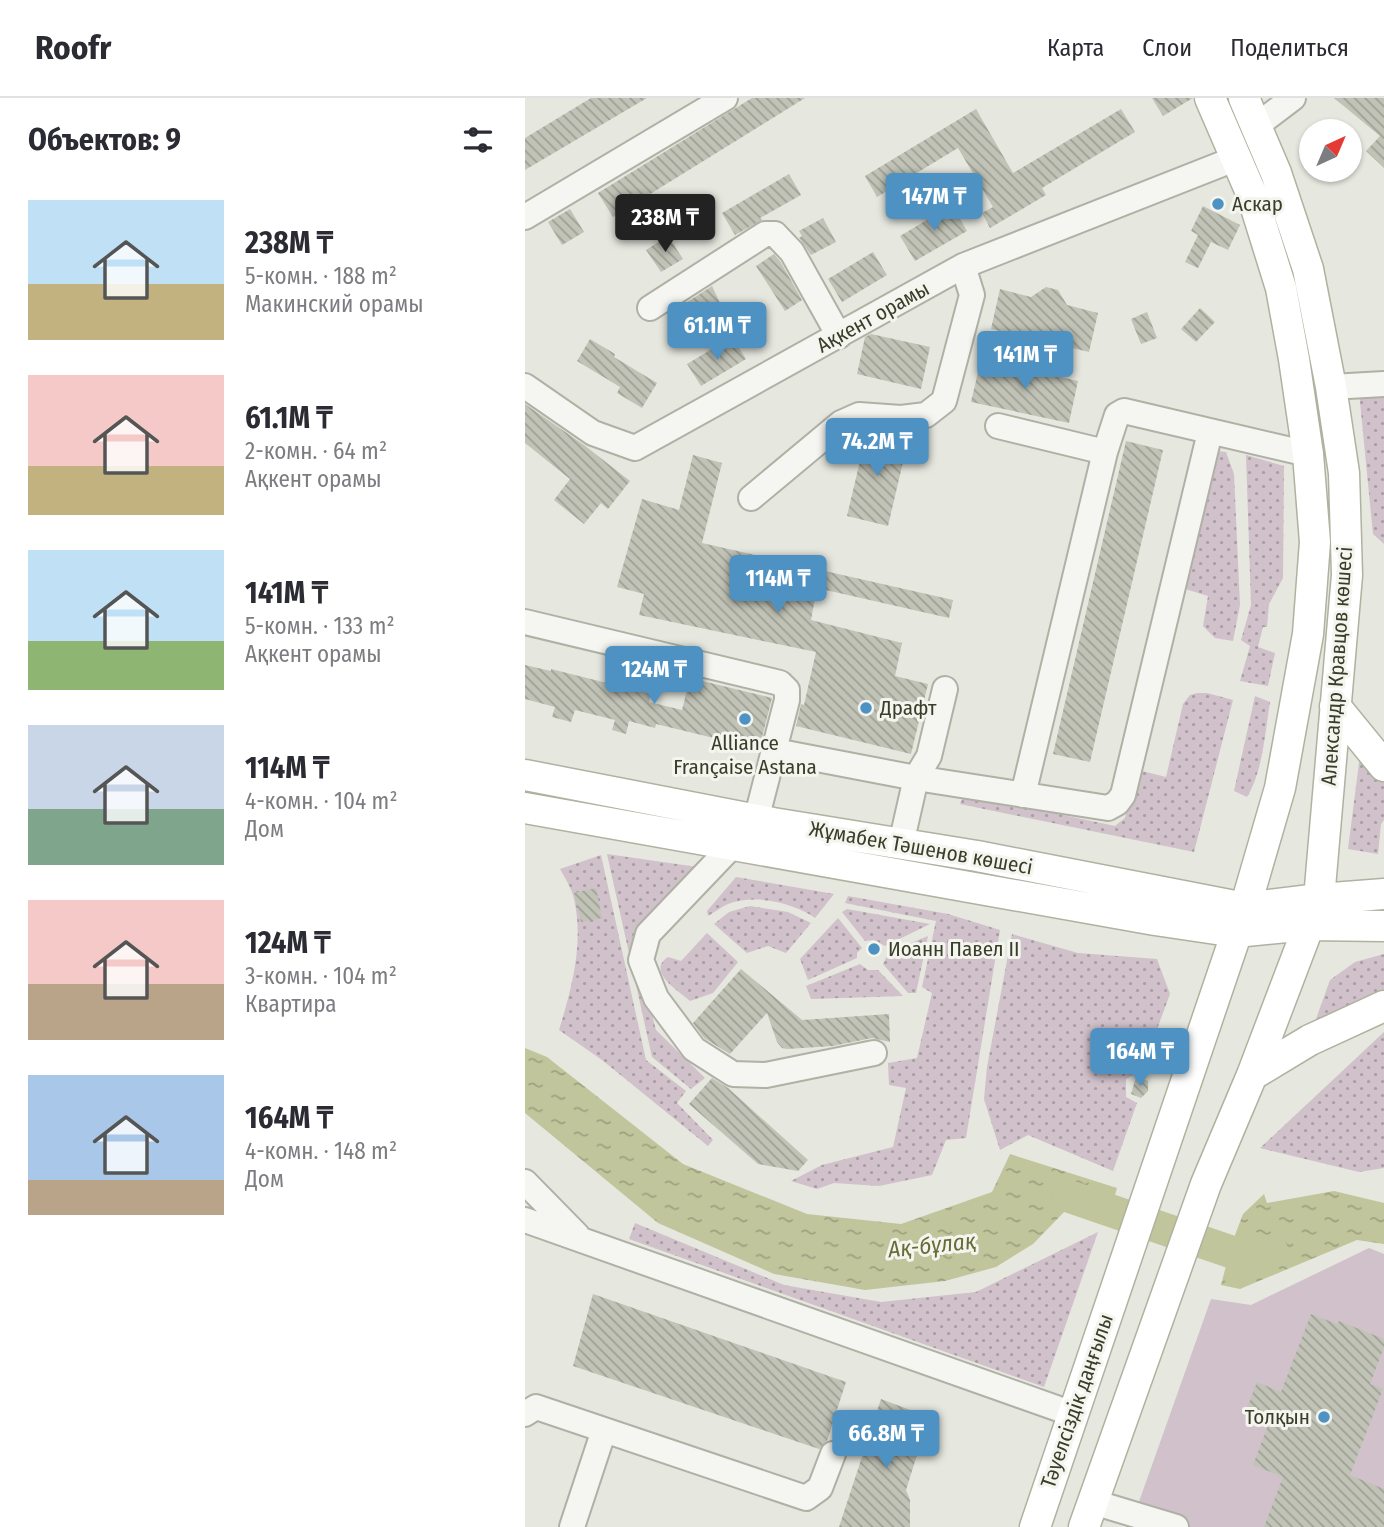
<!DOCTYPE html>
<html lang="ru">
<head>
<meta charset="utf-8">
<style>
  body { margin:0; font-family:"Fira Sans Condensed",sans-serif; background:#f7f7f7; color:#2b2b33; height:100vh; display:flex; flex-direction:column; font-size:26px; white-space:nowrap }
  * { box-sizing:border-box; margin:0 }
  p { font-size:23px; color:#7c7c81 }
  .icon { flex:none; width:38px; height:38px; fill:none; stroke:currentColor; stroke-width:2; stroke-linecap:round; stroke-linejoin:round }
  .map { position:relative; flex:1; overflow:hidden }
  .sheet { display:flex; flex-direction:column; background:#fff; width:525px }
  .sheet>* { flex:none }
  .needle { width:46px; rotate:44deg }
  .tools { position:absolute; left:774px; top:21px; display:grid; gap:14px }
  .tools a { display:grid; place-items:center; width:63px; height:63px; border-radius:50%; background:#fff; box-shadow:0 2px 5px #0004; font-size:35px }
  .price { position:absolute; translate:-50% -60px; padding:0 16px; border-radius:7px; background:#4d92c3; color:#fff; font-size:23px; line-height:46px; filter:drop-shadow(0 2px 4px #0008) }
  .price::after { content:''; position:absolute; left:50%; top:42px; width:21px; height:16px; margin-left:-10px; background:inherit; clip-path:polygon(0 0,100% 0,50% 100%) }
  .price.active { background:#222; color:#fff }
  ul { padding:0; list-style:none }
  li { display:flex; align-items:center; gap:21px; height:175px; padding:0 28px }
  li span { display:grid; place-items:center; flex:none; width:196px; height:140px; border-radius:0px; color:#555 }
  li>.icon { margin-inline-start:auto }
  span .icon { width:84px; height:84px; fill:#fffc; stroke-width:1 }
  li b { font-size:30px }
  h2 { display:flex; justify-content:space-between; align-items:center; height:84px; padding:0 28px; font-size:30px }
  header { display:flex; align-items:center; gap:42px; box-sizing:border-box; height:98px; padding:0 35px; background:#fff; border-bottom:2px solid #e1e1e2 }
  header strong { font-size:33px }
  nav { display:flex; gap:38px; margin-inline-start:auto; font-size:24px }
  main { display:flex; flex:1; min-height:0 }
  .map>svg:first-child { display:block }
  .grass { fill:url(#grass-dots) }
  .park { fill:#d0c1cb }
  .water { fill:url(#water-ripples) }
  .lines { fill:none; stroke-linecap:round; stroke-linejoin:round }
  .river { stroke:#c1c59c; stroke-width:33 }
  .building { fill:url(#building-back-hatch) }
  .minor-casing { stroke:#afb1a5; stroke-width:28 }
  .major-casing { stroke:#afb29f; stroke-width:33 }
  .minor { stroke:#f5f6f1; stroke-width:24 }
  .major { stroke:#fff; stroke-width:30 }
  .poi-dot { fill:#4d92c3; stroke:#f4f5ee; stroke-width:2.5 }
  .labels { text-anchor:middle; stroke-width:6; stroke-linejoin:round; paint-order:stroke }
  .poi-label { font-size:21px; fill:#393d29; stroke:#f4f5ee; text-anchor:start }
  .street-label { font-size:21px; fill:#393d29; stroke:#f4f5ee }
  .water-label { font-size:23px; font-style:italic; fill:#676d36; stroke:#f4f5ee }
</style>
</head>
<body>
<header>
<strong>Roofr</strong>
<nav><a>Карта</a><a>Слои</a><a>Поделиться</a></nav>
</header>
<main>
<section class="sheet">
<h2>Объектов: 9<svg class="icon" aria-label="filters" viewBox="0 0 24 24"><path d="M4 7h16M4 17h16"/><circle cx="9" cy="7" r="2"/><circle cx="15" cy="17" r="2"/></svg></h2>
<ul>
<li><span style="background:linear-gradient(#bfe0f5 60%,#c2b280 0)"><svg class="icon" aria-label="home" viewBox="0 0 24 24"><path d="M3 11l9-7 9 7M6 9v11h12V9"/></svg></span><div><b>238M ₸</b><p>5-комн. · 188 m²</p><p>Макинский орамы</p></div></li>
<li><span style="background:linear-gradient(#f6c9c9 65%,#c2b280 0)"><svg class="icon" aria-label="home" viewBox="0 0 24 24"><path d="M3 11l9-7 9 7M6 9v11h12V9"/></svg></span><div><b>61.1M ₸</b><p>2-комн. · 64 m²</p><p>Ақкент орамы</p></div></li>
<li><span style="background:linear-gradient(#bfe0f5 65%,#8fb573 0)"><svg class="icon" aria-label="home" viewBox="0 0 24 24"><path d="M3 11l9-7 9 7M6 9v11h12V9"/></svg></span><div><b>141M ₸</b><p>5-комн. · 133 m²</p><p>Ақкент орамы</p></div></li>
<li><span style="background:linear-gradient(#c9d6e8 60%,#7fa58c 0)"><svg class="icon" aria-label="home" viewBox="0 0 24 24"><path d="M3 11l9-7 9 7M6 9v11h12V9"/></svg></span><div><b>114M ₸</b><p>4-комн. · 104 m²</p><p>Дом</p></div></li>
<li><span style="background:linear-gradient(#f6c9c9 60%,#b9a48a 0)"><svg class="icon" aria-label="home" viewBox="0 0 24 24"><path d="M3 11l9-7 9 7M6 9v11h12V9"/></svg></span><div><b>124M ₸</b><p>3-комн. · 104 m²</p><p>Квартира</p></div></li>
<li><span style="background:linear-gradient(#a9c7e8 75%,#b9a48a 0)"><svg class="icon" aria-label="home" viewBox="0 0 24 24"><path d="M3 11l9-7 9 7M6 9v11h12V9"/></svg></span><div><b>164M ₸</b><p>4-комн. · 148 m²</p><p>Дом</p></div></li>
</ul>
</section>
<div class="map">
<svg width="859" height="1429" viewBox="0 0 859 1429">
  <defs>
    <pattern id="grass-dots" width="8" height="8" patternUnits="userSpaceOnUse" patternTransform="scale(1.75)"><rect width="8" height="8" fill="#d0c1cb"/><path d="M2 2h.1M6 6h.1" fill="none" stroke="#aa9ea5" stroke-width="1.8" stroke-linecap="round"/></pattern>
    <pattern id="water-ripples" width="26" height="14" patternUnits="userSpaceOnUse" patternTransform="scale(1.75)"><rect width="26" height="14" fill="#c1c59c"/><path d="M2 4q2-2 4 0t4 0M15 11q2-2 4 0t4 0" fill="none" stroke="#9ea17f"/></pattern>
    <pattern id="building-back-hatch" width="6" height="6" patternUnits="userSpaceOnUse" patternTransform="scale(1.75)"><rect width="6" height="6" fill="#c1c3b7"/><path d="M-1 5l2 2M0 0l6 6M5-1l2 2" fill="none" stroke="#9ea095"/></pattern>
  </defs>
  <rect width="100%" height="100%" fill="#e6e7df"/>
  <path class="grass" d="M834 294 859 295V446L848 436Z
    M692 353 701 354 709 376 715 507 708 543 690 540 678 528 683 498 657 490Z
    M721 357 759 368 758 480 744 506 742 529H738L733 549 750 555 743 588 715 583 725 548 716 542 726 507Z
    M672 595H682L708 602 669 754 435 706 439 696 590 728 600 720 613 672 641 679 658 606 665 597Z
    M730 598 745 604C740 634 738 673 722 699L709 693Z
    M835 657 859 681V722L856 726 853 756 823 751Z
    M82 756 200 773 175 801 159 795 110 853 131 932 180 980 166 991 127 959Z
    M76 757 121 962 161 993 152 1005 188 1042 183 1048 77 962 34 932C47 890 59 845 49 801 47 791 40 780 35 771Z
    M211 779 309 796 290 820C268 804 229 796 203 806 196 809 190 814 183 818L182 813Z
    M323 798 423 816 475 832 441 1040 421 1042 407 1077 354 1088 309 1085 292 1091 266 1083 297 1067 368 1049 381 990 364 987 363 965 392 960 407 895 397 889 411 823 320 805Z
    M225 808 263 814 286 825 261 855 243 848 222 855 189 826 204 814Z
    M322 811 405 826 360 848 349 842 340 843 317 814Z
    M313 820 337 850 332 855V860L283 882 275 861Z
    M182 835 213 864 188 895 165 903C153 893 121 873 143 859L156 863Z
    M487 836 553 855 632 861 645 896 617 972 601 981V999L612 1005 588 1073 503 1037 475 1052 459 1001 462 969Z
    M403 838 391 895H383L358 866 364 854Z
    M859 856V899L787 932 805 882 830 864Z
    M335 866 343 872H353L378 898 286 901 281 888Z
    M859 934V1070L834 1074 735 1050Z
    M110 1125 259 1187 356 1204 451 1194 573 1134 519 1289 104 1141Z"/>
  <path class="park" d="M844 1150 859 1156V1429H605L686 1201 726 1207Z"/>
  <path class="water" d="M0 950 22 959 158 1066 282 1116 376 1126 467 1094 485 1056 592 1090 582 1126 541 1112 508 1146 471 1169 420 1183 340 1192 249 1176 133 1125 0 1015Z
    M809 1093 859 1105V1146L832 1142 715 1191 696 1187 707 1145 718 1116 739 1096 742 1105Z"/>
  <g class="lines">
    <path class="river" d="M543 1098 727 1161 747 1154"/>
  </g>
  <path class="building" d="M66 0H122L0 72V40Z
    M227 0H280L88 119 73 95Z
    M627 0H668L638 18Z
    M809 0H859V70L841 53 855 38Z
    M451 11 488 75 596 11 610 34 517 90 521 97 465 130 457 115 468 109 433 50 352 99 340 78Z
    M264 76 276 97 235 120 237 122 210 137 197 115Z
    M427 107 442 133 390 163 375 138Z
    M678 108 715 127 703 152 686 144 673 170 660 164 673 137 666 133Z
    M45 111 59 134 37 147 23 124Z
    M298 120 311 144 286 157 274 140 277 138 274 133Z
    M143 138 158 161 136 174 121 152Z
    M348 154 362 177 317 204 303 181Z
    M249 156 255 163 277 202 260 213 231 168Z
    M187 188 197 209 159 228 150 212Z
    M521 189 533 192 542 207 573 215 564 254 466 231 475 191 506 199Z
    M675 210 690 224 671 244 656 231Z
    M622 214 632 240 616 246 606 221Z
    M346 236 405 249 396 291 332 276 340 239Z
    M207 239 221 261 176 288 162 266Z
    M65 241 90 256 89 259 132 285 117 310 92 295 95 289 52 263Z
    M456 261 553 283 544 325 446 304Z
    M0 306 59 347 105 383 83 411 76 405 59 426 29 402 45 381 0 345Z
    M342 333 383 343 363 428 322 418Z
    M601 343 638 352 565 664 528 656Z
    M168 357 197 365 177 445 428 502 424 520 292 490 286 522 377 545 370 578 403 586 386 656 271 628 276 606 279 607 291 554 114 517 119 496 92 489 117 401 154 412Z
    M0 567 26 573V571L126 596 124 604 157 612 165 580 247 600 234 651 131 626 130 630 104 623 101 636 87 632 90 622 50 612 46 624 27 619 30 609 0 601Z
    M71 790 77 820 56 824 49 795Z
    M216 871 277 922 364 916 365 944 347 940 308 948 262 951 257 950 252 944 242 915 205 956 179 940 168 925Z
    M611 979 623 983V993L616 1000 606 996Z
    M187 980 203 990 283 1062 273 1073 233 1066 164 1006Z
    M68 1196 321 1284 302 1343 294 1351 48 1268Z
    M786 1216 812 1226 814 1223 859 1241V1249L845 1286 858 1291 825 1377 859 1391V1429H739L758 1379 728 1367 747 1317 723 1308 732 1284 756 1294Z
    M356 1301 404 1319 381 1392 385 1402V1429H314Z"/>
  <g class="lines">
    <g class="minor-casing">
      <path id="minor" d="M731 28 768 0
        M0 119 200 0
        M125 210 240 136H250L267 154 314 238
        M0 288 68 335 110 350 438 168 712 60
        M806 289 859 286
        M473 328 580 354
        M226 400 316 325 334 317 376 320 401 317 419 303 447 197 438 168
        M0 524 255 585 262 592V602L231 722
        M420 591 404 658 391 680 583 710 592 705 598 697 685 334
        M250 653 391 680 376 746
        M498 697 580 354 592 317 599 313 783 356
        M208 747 123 836 116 862 131 900 169 951 208 976 241 977 349 955
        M0 1084 52 1137
        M0 1122 548 1316
        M0 1316 11 1309 281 1400 295 1390 308 1356
        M568 1404 651 1429
        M47 1429 79 1332"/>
    </g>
    <g class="major-casing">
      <path id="major" d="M810 608 859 668
        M0 677 248 725 452 758 720 810 794 801 859 796
        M0 710 630 822 711 834 783 827 859 828
        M727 977 785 942 859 908
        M510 1429 720 810 755 690 783 536 790 444 783 356 769 261 756 190 727 97 685 0
        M559 1429 681 1086 727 977 794 801 822 477 819 375 806 289 783 171 751 75 719 0"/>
    </g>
    <use href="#minor" class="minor"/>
    <use href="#major" class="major"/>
  </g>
  <g class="poi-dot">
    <circle cx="693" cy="106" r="7"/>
    <circle cx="341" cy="610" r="7"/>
    <circle cx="220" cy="621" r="7"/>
    <circle cx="349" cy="851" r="7"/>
    <circle cx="799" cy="1319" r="7"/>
  </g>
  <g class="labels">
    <g class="poi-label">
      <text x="707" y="113">Аскар</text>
      <text x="355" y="617">Драфт</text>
      <text x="220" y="652" text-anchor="middle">Alliance<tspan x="220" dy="24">Française Astana</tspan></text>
      <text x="363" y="858">Иоанн Павел II</text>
      <text x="785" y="1326" text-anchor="end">Толқын</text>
    </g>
    <g class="street-label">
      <text transform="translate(348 219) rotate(-29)" y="7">Ақкент орамы</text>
      <text transform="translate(812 568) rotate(-86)" y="7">Александр Кравцов көшесі</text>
      <text transform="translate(396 750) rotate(10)" y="7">Жұмабек Тәшенов көшесі</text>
      <text transform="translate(552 1303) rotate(-71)" y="7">Тәуелсіздік даңғылы</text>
    </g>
    <g class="water-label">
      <text transform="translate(407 1147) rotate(-6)" y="8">Ақ-бұлақ</text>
    </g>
  </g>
</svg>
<div class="tools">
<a><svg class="needle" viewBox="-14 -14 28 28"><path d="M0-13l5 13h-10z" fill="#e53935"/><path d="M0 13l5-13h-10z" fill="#7c7c81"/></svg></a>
</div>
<b class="price" style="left:409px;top:135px">147M ₸</b>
<b class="price active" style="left:140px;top:156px">238M ₸</b>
<b class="price" style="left:192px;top:264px">61.1M ₸</b>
<b class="price" style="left:500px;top:293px">141M ₸</b>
<b class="price" style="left:352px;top:380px">74.2M ₸</b>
<b class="price" style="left:253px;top:517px">114M ₸</b>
<b class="price" style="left:129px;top:608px">124M ₸</b>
<b class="price" style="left:615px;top:990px">164M ₸</b>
<b class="price" style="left:361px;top:1372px">66.8M ₸</b>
</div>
</main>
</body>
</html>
